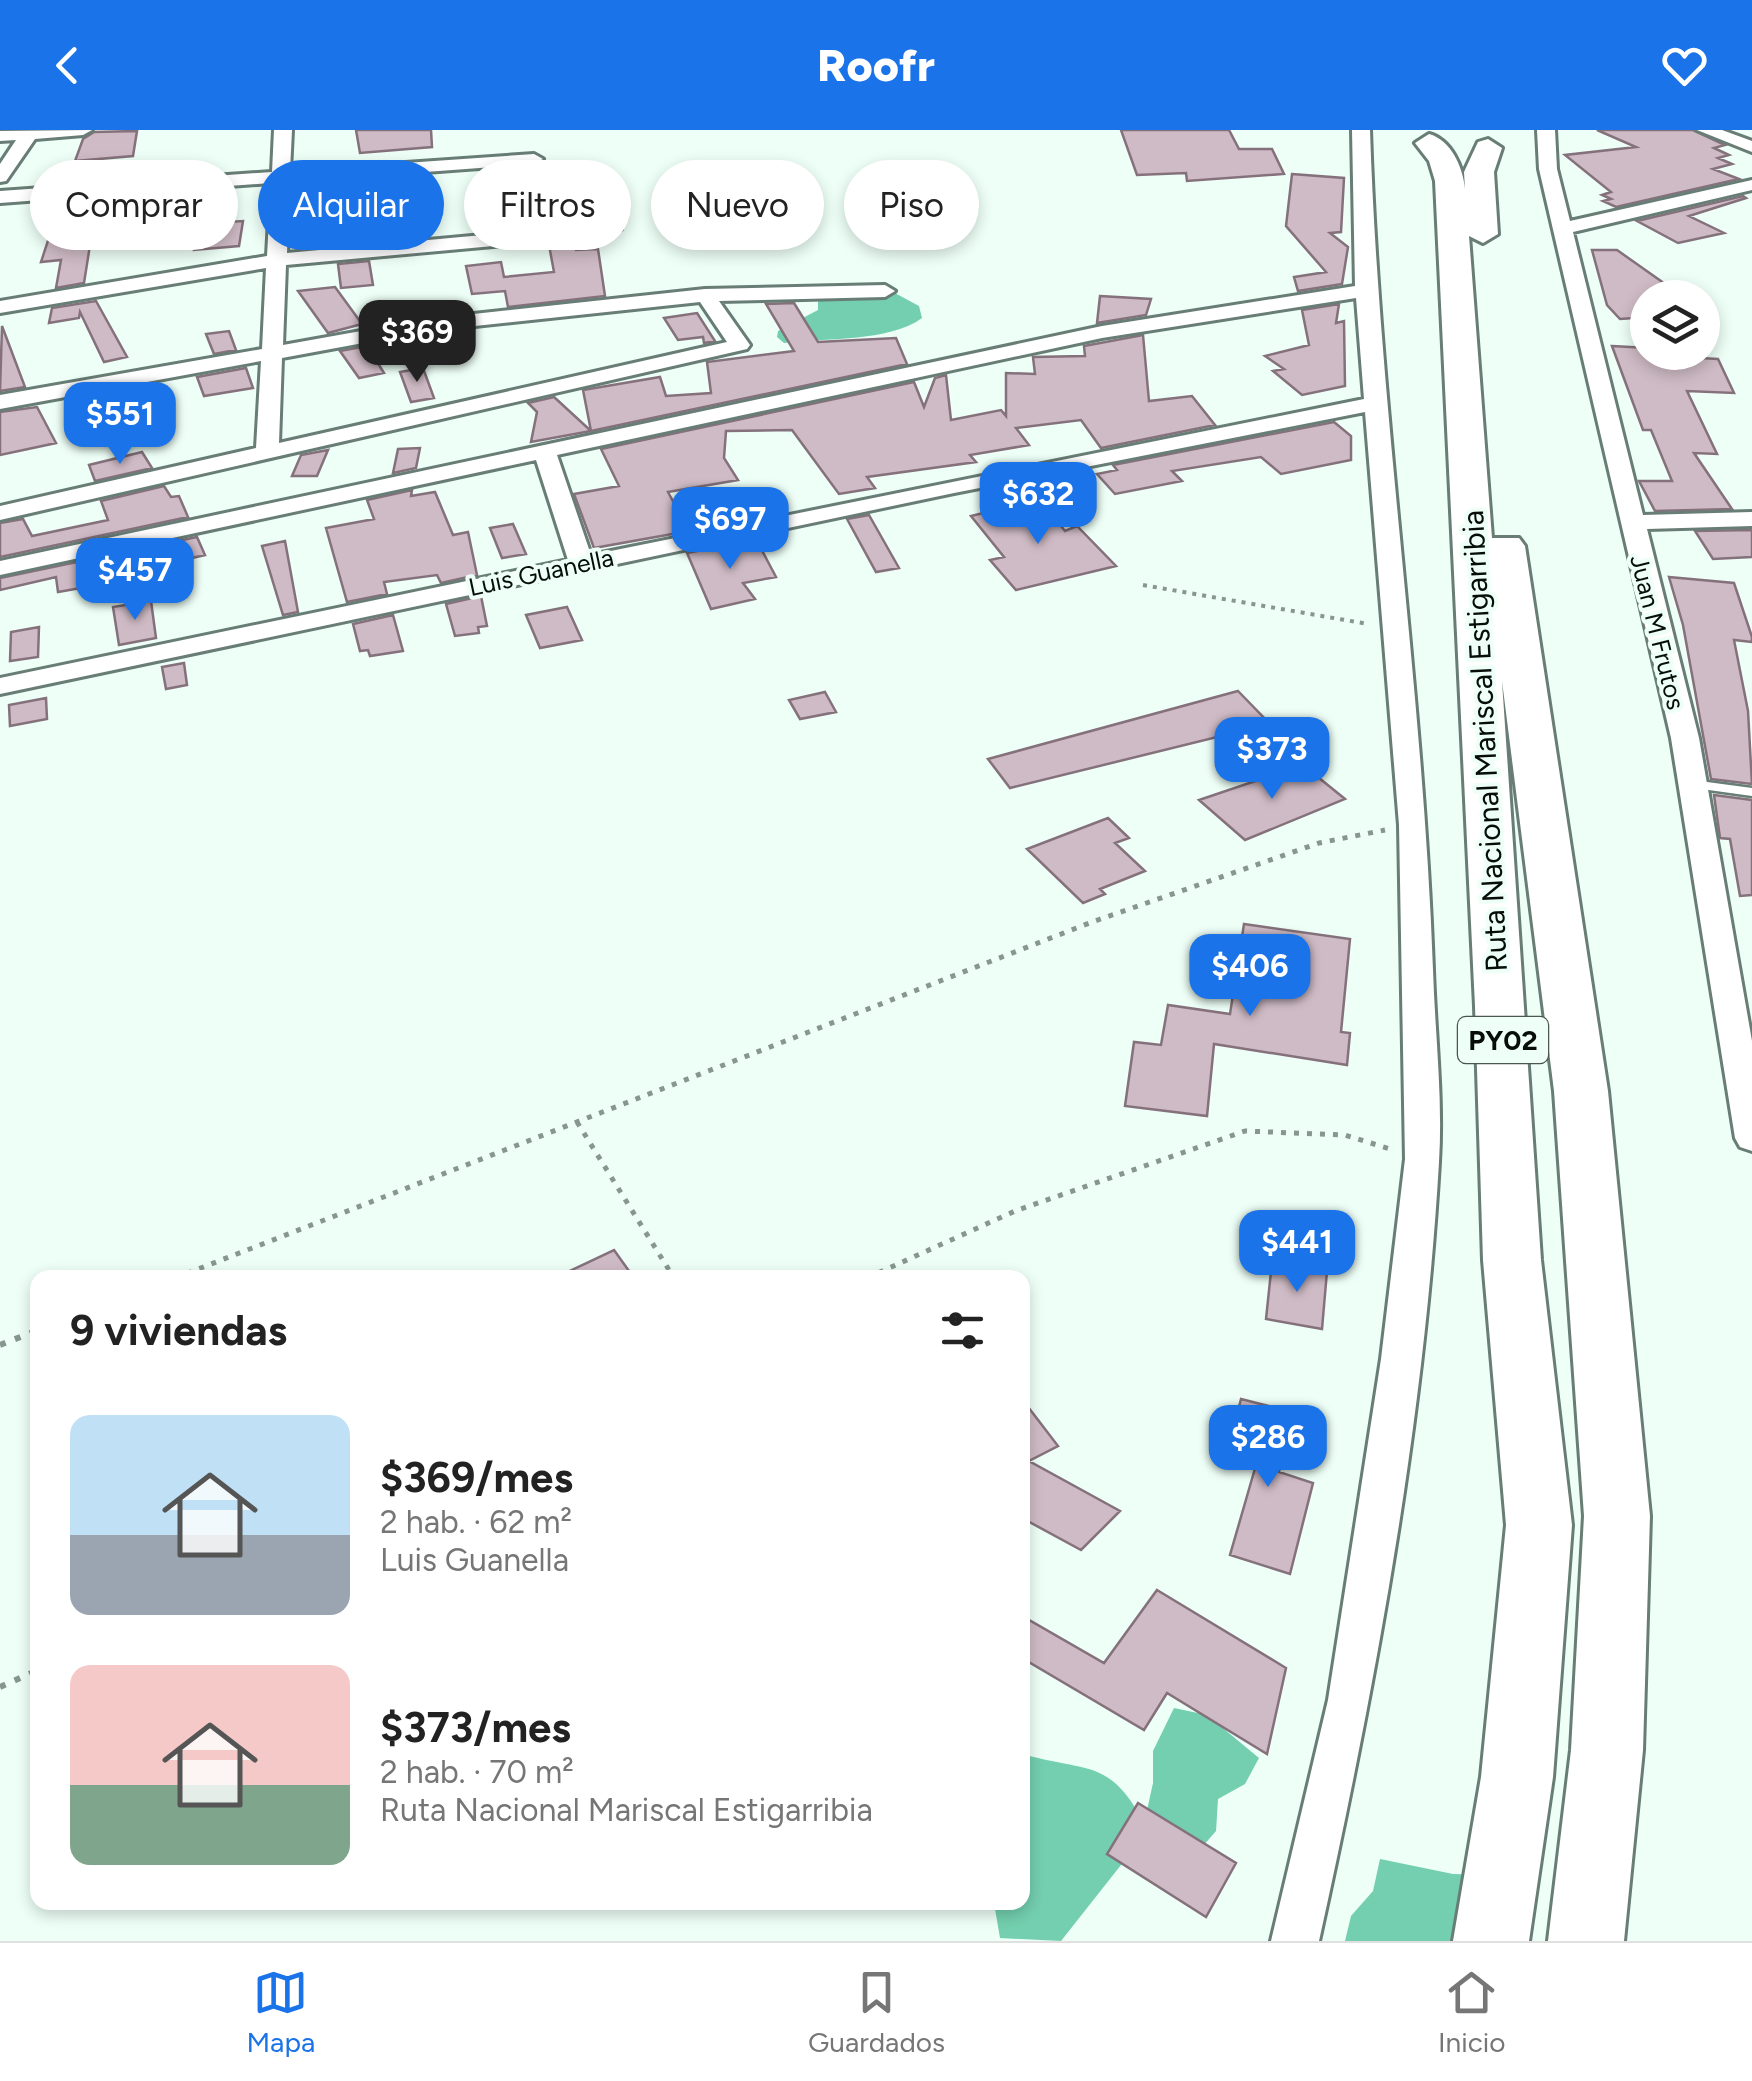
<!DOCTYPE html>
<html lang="es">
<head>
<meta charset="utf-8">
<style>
  body { margin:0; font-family:Figtree,sans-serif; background:#f2f2f2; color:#222; height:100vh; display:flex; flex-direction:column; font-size:38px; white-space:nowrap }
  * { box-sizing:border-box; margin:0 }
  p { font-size:32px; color:#767676 }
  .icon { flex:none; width:55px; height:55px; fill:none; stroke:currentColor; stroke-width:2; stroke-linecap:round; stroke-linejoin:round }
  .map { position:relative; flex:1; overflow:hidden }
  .details { position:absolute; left:30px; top:1140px; width:1000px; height:640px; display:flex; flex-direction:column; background:#fff; border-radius:20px; box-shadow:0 5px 15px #0003 }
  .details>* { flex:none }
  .banner { position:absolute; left:30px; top:30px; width:1000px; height:90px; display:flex; gap:20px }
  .controls { position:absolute; left:1630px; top:150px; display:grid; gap:20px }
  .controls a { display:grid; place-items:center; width:90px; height:90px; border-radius:50%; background:#fff; box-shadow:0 5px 15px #0003; font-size:50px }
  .price { position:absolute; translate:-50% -85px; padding:0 22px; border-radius:20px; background:#1a73e8; color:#fff; font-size:32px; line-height:65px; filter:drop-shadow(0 2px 5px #0008) }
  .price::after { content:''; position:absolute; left:50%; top:60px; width:30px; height:22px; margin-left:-15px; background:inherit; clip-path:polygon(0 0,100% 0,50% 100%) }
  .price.on { background:#222; color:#fff }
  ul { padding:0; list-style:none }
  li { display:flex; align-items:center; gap:30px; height:250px; padding:0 40px }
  li span { display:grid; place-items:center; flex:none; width:280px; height:200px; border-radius:20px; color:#555 }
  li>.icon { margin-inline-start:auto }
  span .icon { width:120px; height:120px; fill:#fffc; stroke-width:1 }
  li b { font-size:42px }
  h2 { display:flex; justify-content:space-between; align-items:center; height:120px; padding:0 40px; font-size:42px }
  .chip { padding:0 35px; border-radius:45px; background:#fff; box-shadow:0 5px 15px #0003; font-size:35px; line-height:90px }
  .chip.on { background:#1a73e8; color:#fff }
  header { display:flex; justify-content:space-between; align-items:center; height:130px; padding:0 40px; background:#1a73e8; color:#fff; font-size:45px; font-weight:800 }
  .dock { display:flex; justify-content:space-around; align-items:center; height:140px; border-top:2px solid #e0e0e0; background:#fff; font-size:28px; color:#767676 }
  .dock a { display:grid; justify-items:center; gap:5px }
  .dock .on { color:#1a73e8 }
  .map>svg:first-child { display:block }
  .forest { fill:#73cfaf }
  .building { fill:#cfbbc5; stroke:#84717b; stroke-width:2.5 }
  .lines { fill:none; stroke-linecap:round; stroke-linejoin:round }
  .service-casing { stroke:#687d75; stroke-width:5 }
  .minor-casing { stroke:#687d75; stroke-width:6 }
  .trunk-casing { stroke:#687d75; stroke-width:6 }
  .path-far2 { stroke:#889690; stroke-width:4; stroke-dasharray:4 6; stroke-linecap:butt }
  .path-far1 { stroke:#889690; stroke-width:5; stroke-dasharray:5 8; stroke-linecap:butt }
  .path { stroke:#889690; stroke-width:6; stroke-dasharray:6 10; stroke-linecap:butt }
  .service { fill:#fff; fill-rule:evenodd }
  .minor { fill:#fff; fill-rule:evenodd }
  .trunk { fill:#fff; fill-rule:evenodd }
  .labels { text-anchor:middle; stroke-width:8; stroke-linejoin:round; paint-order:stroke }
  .far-street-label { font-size:25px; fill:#060d0b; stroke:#edfff7 }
  .shield { fill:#edfff7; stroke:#4b5652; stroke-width:2.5 }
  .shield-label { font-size:28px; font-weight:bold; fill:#060d0b }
  .street-label { font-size:30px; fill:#060d0b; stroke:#edfff7 }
</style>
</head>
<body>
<header><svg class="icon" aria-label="back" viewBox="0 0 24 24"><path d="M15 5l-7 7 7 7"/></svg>Roofr<svg class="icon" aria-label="heart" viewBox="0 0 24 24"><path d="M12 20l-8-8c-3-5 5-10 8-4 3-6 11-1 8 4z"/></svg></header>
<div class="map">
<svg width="1752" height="1811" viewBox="0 0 1752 1811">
  <rect width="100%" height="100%" fill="#edfff7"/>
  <path class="forest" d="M891 161 919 176 922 188C890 212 822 208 784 213L777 207 778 201 818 180V169L826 164Z
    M1174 1578 1207 1585 1259 1628 1245 1654 1218 1669 1216 1701 1196 1724 1146 1685 1153 1653V1621Z
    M1023 1624C1087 1643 1109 1627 1144 1693L1132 1721 1061 1811 1000 1808 994 1773 1022 1772 1023 1725 1027 1720 1023 1718Z
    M1380 1729 1453 1744 1487 1745 1493 1811H1345L1351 1786 1373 1761Z"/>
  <path class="building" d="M356 0H431L432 17 360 23Z
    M1121 0H1229L1239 19H1272L1284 44 1187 51 1186 43 1137 45Z
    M1597 0H1693L1725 15 1714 18 1729 25 1718 28 1732 34 1713 39 1739 49 1616 77 1603 71 1611 69 1602 65 1611 62 1565 25 1636 17Z
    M137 1 133 26 75 31 83 9 94 2Z
    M1292 44 1344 48 1341 102 1330 103 1348 117 1342 154 1298 161 1294 147 1326 142 1286 96Z
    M1743 66 1746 68 1689 86 1724 103 1678 113 1637 91Z
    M97 71 84 153 56 158 61 130 41 132 60 74Z
    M243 91 239 116 194 120 195 94Z
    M574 112 576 120 598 119 605 166 508 177 505 161 472 164 466 136 501 132 504 147 554 142 549 115Z
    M1592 120H1617L1685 168H1648V187L1620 189 1607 175Z
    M369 131 373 155 341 158 338 134Z
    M335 157 362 194 328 203 298 161Z
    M1100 166 1151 169 1146 185 1097 193Z
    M96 171 127 227 104 232 80 182 79 188 49 193 52 178Z
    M794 173 818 212 896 208 907 234 591 301 583 260 660 247 666 266 711 263 707 232 794 221 766 174Z
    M1339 174 1336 193 1344 191 1345 256 1302 265 1273 241 1284 239 1265 226 1309 215 1302 180Z
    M697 183 715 211 704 213 703 207 678 210 664 188Z
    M2 196 25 257 0 261Z
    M229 201 236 220 214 224 206 204Z
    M1143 205 1149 271 1192 266 1215 295 1101 318 1081 290 1016 298 1029 315 970 325 976 332 867 347 875 358 839 364 792 300 726 301 724 328 738 350 668 362 689 401 594 418 574 364 619 356 601 319 914 252 924 277 935 248 946 245 951 290 1001 280 1006 286V243L1035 244 1033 227 1085 226 1084 216Z
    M367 216 384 243 359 248 340 221Z
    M1612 216 1648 218V225L1718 229 1734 263 1687 261 1717 324 1694 323 1732 379 1655 381 1639 351H1672L1651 300H1643Z
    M246 238 253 258 204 266 197 247Z
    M423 238 434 268 411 272 400 242Z
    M554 267 591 301 531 312 537 282 528 273Z
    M37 277 56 313 0 325V282Z
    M1334 292 1351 306V330L1281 344 1261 327 1172 341 1182 351 1115 364 1097 344 1117 340 1113 335Z
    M420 318 416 338 393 343 398 319Z
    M328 320 317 346H292L301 325Z
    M142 322 152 338 95 351 89 335Z
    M164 356 171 367 179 366 188 387 0 427V393L23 389 32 406 108 390 101 371Z
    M412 360 411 366 435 362 453 405 468 402 477 445 441 453 437 445 384 452 387 464 347 472 326 398 374 389 367 370Z
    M1032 371 1050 393 1057 391 1065 401 1077 396 1116 436 1016 460 990 430 1004 427 971 386Z
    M869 385 899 438 876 442 847 389Z
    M513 394 526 424 502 428 490 398Z
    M1752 400V427L1713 429 1695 401Z
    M197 407 205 425 183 430 179 421 79 440 81 458 58 462 56 447 0 460V448Z
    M756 409 776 447 743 453 755 469 711 479 687 423Z
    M285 411 298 482 283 485 262 416Z
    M1669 447 1734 453 1752 507V512L1734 510 1748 581 1752 654 1711 649 1683 495Z
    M481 466 487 496 478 497 479 503 455 506 446 474Z
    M151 471 156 508 119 515 113 477Z
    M567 477 582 510 540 518 526 485Z
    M393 485 403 521 370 526 368 520 360 521 353 494Z
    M39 497 38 527 10 531 11 502Z
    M184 533 187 555 166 559 162 537Z
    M1238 561 1270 594 1010 658 988 629Z
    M825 562 836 582 800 589 789 570Z
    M46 568 47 589 10 596 9 575Z
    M1303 635 1345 669 1245 710 1199 670Z
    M1714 665 1752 670V765L1740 766 1730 709 1720 708Z
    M1108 688 1129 708 1115 713 1145 741 1100 759 1105 764 1083 773 1027 719Z
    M1244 794 1350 809 1341 902 1350 903 1347 935 1214 914 1207 986 1125 976 1134 912 1161 915 1168 875 1230 884Z
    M614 1120 634 1148H555Z
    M1272 1132 1327 1141 1322 1199 1266 1189Z
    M1022 1269 1058 1316 1029 1331 1120 1381 1081 1420 1022 1388Z
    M1241 1269 1292 1282 1279 1342 1313 1353 1290 1444 1230 1425 1258 1328 1228 1320Z
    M1157 1460 1286 1538 1267 1624 1167 1563 1144 1600 1022 1528V1486L1104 1533Z
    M1138 1673 1236 1733 1206 1787 1107 1724Z"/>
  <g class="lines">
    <g class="service-casing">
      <path id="service" d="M1692 650 1752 658V666L1687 657 1685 654 1687 651Z"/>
    </g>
    <g class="minor-casing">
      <path id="minor" d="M92 0 83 5 35 9 6 51 0 52V34L16 10 0 11V1Z
        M274 0H292L290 41 534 24 543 29 534 34 290 52 287 123 612 93 621 99 612 105 286 135 283 215 428 189 705 159 885 155 895 161 885 167 719 171 750 215 747 219 0 390V376L256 318 261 231 0 279V265L262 219 266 138 0 183V171L267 126 271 53 0 73V61L272 42ZM700 172 727 212 279 313 282 228 428 201Z
        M1352 0H1370C1379 281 1423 558 1433 840 1435 903 1443 969 1439 1032 1424 1292 1375 1557 1319 1811H1271L1328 1570 1381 1229 1405 1029 1399 695 1365 282 954 363 0 564V548L568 430 536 330 0 445V431L1102 196 1355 156ZM1356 168 1364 269 591 425 557 325 1102 208Z
        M1537 0H1555L1557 39 1570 91 1752 50V60L1573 102 1643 385 1752 382V396L1647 399 1699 608 1752 911V1021L1740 1017 1735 1008 1671 608 1539 39Z
        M1697 0H1722L1752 11V22Z"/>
    </g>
    <g class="trunk-casing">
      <path id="trunk" d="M1429 4C1451 10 1463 37 1465 59L1464 42 1478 12 1488 9 1502 18 1494 42 1498 104 1483 113 1469 106 1492 408H1519L1525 416 1608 961 1650 1386 1643 1620 1624 1811H1548L1571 1620 1584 1386 1554 961 1502 551 1541 1130 1572 1395 1553 1647 1529 1811H1453L1481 1647 1506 1395 1483 1130 1475 876 1435 51 1429 31 1415 13Z"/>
    </g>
    <path class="path-far2" d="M1143 455 1368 494"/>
    <path class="path-far1" d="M577 992 674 1148
      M175 1148 1092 792 1319 713 1385 700
      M867 1148 1015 1081 1245 1001 1345 1005 1390 1019"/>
    <path class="path" d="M0 1215 38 1200
      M0 1557 38 1540"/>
    <use href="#service" class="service"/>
    <use href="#minor" class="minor"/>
    <use href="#trunk" class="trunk"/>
  </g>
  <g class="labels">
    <g class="far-street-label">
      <text transform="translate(541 442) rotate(-12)" y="9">Luis Guanella</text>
      <text transform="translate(1658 502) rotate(76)" y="9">Juan M Frutos</text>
    </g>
    <rect class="shield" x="1458" y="887" width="90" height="46" rx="8"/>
    <g class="shield-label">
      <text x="1503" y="920">PY02</text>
    </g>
    <g class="street-label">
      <text transform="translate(1485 611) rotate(-93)" y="10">Ruta Nacional Mariscal Estigarribia</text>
    </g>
  </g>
</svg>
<div class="controls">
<a><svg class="icon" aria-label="layers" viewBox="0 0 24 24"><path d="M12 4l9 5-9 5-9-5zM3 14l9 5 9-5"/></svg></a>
</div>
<b class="price on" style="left:417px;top:255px">$369</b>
<b class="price" style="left:120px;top:337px">$551</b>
<b class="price" style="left:1038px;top:417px">$632</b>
<b class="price" style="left:730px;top:442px">$697</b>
<b class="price" style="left:135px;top:493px">$457</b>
<b class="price" style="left:1272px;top:672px">$373</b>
<b class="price" style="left:1250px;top:889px">$406</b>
<b class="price" style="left:1297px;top:1165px">$441</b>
<b class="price" style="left:1268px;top:1360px">$286</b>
<div class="banner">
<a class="chip">Comprar</a>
<a class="chip on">Alquilar</a>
<a class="chip">Filtros</a>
<a class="chip">Nuevo</a>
<a class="chip">Piso</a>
</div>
<section class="details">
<h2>9 viviendas<svg class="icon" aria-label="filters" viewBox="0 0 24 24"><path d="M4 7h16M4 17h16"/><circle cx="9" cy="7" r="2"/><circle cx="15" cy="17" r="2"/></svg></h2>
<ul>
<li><span style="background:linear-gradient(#bfe0f5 60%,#9aa5b1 0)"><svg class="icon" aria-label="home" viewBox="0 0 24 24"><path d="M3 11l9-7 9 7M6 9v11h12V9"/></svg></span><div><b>$369/mes</b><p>2 hab. · 62 m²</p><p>Luis Guanella</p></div></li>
<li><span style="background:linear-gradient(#f6c9c9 60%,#7fa58c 0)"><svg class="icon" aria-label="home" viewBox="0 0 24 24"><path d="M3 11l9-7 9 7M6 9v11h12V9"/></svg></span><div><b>$373/mes</b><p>2 hab. · 70 m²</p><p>Ruta Nacional Mariscal Estigarribia</p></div></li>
</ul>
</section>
</div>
<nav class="dock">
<a class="on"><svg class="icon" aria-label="map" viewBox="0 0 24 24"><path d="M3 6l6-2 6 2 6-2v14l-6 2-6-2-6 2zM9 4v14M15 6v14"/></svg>Mapa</a>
<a><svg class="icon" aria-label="saved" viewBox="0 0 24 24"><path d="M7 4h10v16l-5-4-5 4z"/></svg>Guardados</a>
<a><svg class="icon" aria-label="home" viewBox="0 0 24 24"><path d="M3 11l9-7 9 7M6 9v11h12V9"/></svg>Inicio</a>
</nav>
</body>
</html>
